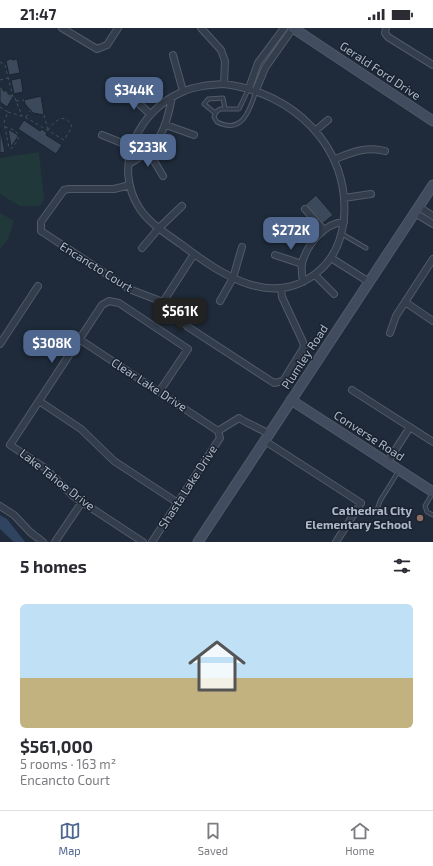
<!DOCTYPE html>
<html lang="en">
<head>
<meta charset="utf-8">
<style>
  body { margin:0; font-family:"Exo 2",sans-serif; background:#f7f7f7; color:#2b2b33; height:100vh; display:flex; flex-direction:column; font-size:15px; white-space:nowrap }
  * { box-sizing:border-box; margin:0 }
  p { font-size:13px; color:#7c7c81 }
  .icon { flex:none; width:22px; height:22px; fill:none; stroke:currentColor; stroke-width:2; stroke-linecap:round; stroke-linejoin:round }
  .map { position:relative; height:514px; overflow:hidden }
  .details { display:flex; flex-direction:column; background:#fff; flex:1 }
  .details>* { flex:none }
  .price { position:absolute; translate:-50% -34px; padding:0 9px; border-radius:8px; background:#4f668f; color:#fff; font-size:13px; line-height:26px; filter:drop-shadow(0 1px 2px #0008) }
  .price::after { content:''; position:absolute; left:50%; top:24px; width:12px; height:9px; margin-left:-6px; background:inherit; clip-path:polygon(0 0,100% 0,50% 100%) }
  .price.selected { background:#222; color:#fff }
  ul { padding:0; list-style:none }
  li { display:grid; align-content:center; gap:8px; height:212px; padding:0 20px }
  li span { display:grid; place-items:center; height:124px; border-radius:6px; color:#555 }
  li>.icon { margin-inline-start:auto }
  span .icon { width:72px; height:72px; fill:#fffc; stroke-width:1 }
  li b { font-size:17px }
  h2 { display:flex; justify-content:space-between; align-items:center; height:48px; padding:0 20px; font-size:17px }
  .status { display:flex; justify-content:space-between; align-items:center; height:28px; padding:0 20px; background:#fff; direction:ltr }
  .status svg { height:11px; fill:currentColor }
  .tab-bar { display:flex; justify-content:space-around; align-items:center; height:56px; border-top:1px solid #e1e1e2; background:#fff; font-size:11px; color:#7c7c81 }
  .tab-bar a { display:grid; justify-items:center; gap:2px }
  .tab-bar .selected { color:#4f668f }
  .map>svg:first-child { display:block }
  .green { fill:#21383b }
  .water { fill:#304461 }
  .building { fill:#3b495b; stroke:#1b2431 }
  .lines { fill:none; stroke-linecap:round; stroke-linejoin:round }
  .lane-casing { stroke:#515a68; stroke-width:5 }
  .street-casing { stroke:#515a68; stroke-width:8 }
  .secondary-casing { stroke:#515a68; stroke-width:11 }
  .path { stroke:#3c5456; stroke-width:1; stroke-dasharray:3 3; stroke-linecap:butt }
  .lane { stroke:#333d4b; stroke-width:3 }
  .street { stroke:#333d4b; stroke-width:6 }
  .secondary { stroke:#414c5e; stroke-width:9 }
  .education-dot { fill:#8d6e63; stroke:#19222f; stroke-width:1.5 }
  .labels { text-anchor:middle; stroke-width:3; stroke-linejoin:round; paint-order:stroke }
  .street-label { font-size:12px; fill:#aeb7c7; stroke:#19222f }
  .poi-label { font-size:12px; font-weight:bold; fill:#aeb7c7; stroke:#19222f; text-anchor:end }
</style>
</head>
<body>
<div class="status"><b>21:47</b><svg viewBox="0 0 49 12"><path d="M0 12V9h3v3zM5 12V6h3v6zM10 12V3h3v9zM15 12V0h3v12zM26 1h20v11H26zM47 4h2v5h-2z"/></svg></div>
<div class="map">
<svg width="433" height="514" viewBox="0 0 433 514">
  <rect width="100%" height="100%" fill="#1f2b3a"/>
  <path class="green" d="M39 124 44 172 40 178H20L0 166V130Z
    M0 185 14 193 8 211 0 221Z"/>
  <path class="water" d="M0 487 7 491 25 514H14L0 501Z"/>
  <path class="building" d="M12 30V32L17 31 20 45 9 47 6 33Z
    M21 50 23 64 14 66 11 52Z
    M0 60 13 69 7 79 0 74Z
    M41 68 44 87 33 85 25 76 24 72Z
    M24 92 40 103 42 101 47 105 46 107 62 117 56 126 18 101Z
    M0 100 5 124 0 125Z
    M8 101 18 107 17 110 11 119Z
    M316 167 333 187 322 196 305 177Z"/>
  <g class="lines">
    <g class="lane-casing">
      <path id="lane" d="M248 62 239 81H220L216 84 214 89 217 94C243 107 250 81 256 63
        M215 85 204 76 208 71 223 70 225 81
        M342 206 366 220
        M432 466 425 478 427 484 433 487
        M373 482H377L380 473 398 444"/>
    </g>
    <g class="street-casing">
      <path id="street" d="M62 0 97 21 107 17 118 0
        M201 0 221 22 225 33 224 56
        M386 0 385 5 388 9 433 37
        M173 27 183 63
        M224 56C292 64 350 118 344 190 342 210 335 229 320 242 274 283 222 247 182 217 167 206 150 196 140 181 111 138 139 82 182 64 195 58 210 57 224 56Z
        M249 60 258 35 284 0
        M256 62 265 40 293 0
        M131 68 150 86
        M166 97 194 107
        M316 102 328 92
        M102 107 132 119
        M148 123 163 148
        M335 131C353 124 367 118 385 123
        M129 136C159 119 166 102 172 69
        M130 157 114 161H69L64 162 41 194V203L129 261 163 274 188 299 274 355 283 353 304 319 303 314 282 269 281 261
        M344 170 371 166
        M419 179 433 188
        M305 181 324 202
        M415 185 433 196
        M142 220 159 200 182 178
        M275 227 302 236
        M331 230 369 254
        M315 247 334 266
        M303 254C302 248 301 242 302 235 307 217 324 195 344 194
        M220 273 233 250 242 219
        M163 274 194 226
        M405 274 433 293
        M390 305 396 288 433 231
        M79 311 218 403
        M0 316 38 258
        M352 362 433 414
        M39 373 81 401 114 433 178 475
        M218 403 239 390C248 396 259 400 269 406
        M265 413 361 475 336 514
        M387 435 410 399
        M0 478 14 487 30 504 43 514
        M55 514 82 474
        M143 514 73 468 45 440 10 417 102 277 109 273 119 275 188 321 159 364
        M152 514 220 410 218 403"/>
    </g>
    <g class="secondary-casing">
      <path id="secondary" d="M293 0 433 93
        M291 372 433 464
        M198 514 433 157"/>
    </g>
    <path class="path" d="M0 34 5 37 13 69
      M0 52 8 50
      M0 60 15 70 22 88
      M16 73 24 72
      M0 79 8 84 4 94 9 120H12L18 112V106L14 102 5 99
      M8 84 25 89 64 112 72 99C66 83 54 93 48 102
      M44 87 48 102
      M26 89 30 83"/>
    <use href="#lane" class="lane"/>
    <use href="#street" class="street"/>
    <use href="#secondary" class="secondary"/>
  </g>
  <circle class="education-dot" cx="420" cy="490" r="4"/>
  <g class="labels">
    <g class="street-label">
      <text transform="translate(380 43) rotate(34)" y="4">Gerald Ford Drive</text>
      <text transform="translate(96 239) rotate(32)" y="4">Encancto Court</text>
      <text transform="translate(305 329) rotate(-57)" y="4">Plumley Road</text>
      <text transform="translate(149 357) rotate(33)" y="4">Clear Lake Drive</text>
      <text transform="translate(369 408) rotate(33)" y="4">Converse Road</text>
      <text transform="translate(57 452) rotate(38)" y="4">Lake Tahoe Drive</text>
      <text transform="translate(188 459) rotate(-57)" y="4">Shasta Lake Drive</text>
    </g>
    <g class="poi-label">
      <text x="412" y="487">Cathedral City<tspan x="412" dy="14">Elementary School</tspan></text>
    </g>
  </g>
</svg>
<b class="price" style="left:134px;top:83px">$344K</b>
<b class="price" style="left:148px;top:140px">$233K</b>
<b class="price" style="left:291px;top:223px">$272K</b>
<b class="price selected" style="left:180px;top:304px">$561K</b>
<b class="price" style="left:52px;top:336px">$308K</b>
</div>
<section class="details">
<h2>5 homes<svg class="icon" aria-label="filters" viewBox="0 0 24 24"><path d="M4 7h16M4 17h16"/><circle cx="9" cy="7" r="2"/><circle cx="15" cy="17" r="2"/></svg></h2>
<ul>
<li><span style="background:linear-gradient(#bfe0f5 60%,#c2b280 0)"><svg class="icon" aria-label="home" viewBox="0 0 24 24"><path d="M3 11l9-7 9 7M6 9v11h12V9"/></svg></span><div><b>$561,000</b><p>5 rooms · 163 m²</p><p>Encancto Court</p></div></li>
</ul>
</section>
<nav class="tab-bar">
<a class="selected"><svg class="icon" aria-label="map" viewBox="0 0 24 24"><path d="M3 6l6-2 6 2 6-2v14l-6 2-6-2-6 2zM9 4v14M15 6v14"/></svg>Map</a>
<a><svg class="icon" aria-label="saved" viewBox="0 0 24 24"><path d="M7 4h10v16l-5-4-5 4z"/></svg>Saved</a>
<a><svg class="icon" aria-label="home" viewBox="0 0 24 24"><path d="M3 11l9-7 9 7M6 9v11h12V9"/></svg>Home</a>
</nav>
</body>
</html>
